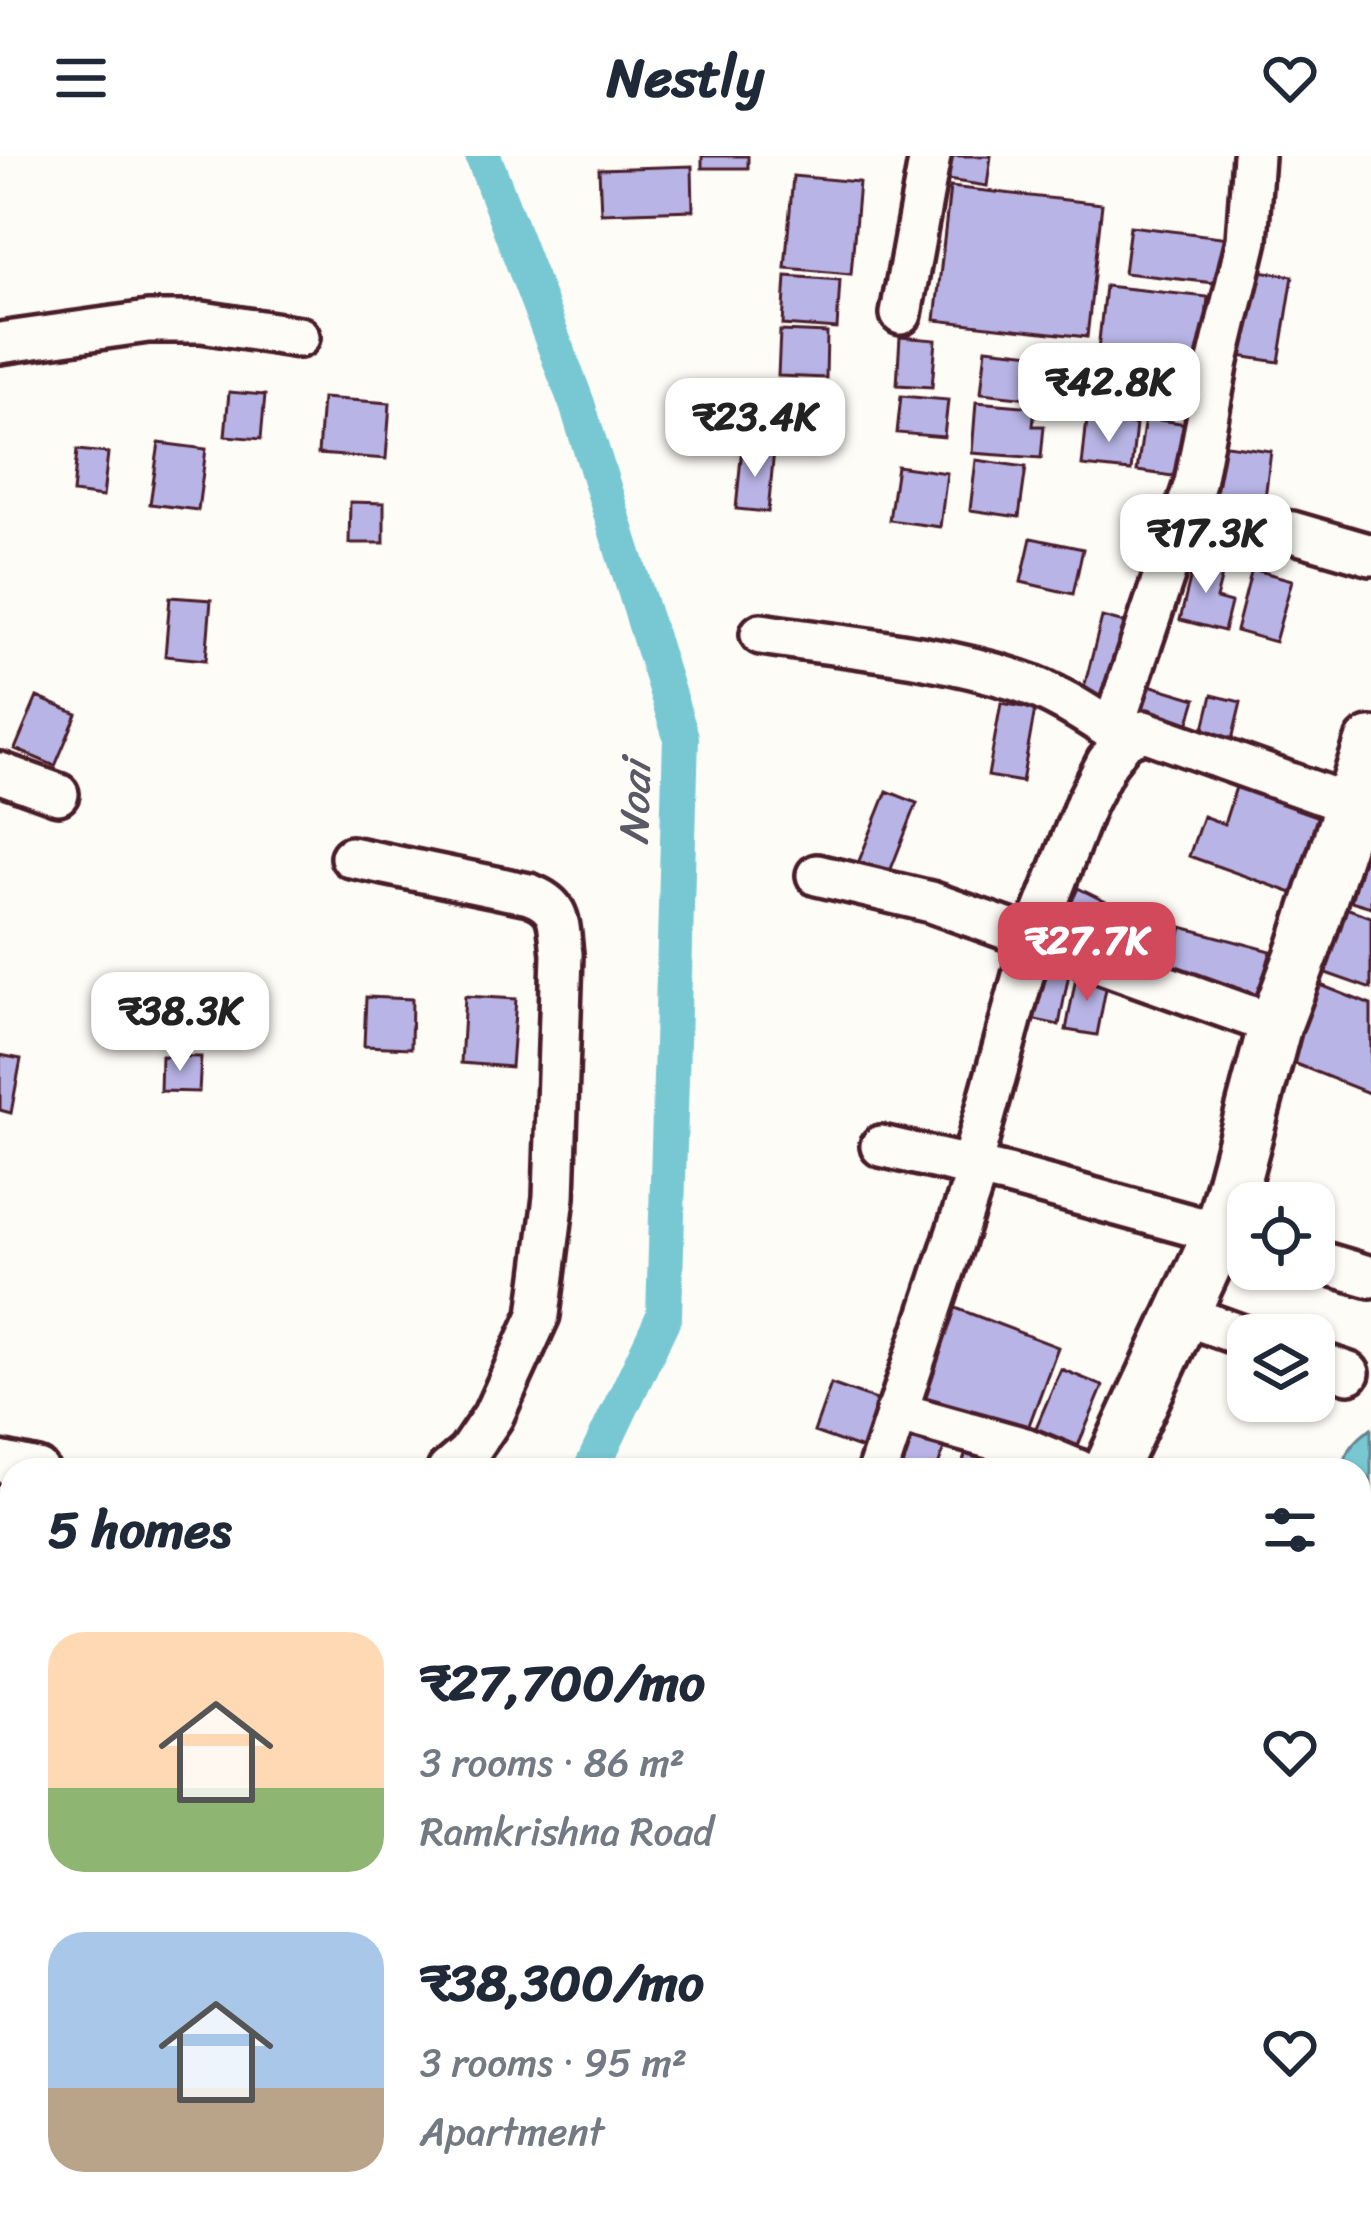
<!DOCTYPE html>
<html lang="en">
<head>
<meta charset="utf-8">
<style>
  body { margin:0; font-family:Sriracha,sans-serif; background:#f2f2f3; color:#1f2937; height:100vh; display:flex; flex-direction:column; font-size:45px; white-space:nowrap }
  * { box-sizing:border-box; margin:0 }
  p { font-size:39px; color:#747a83 }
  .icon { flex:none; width:66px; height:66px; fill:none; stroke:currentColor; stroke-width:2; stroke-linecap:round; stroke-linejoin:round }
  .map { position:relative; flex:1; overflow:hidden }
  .details { position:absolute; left:0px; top:1302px; width:1371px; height:771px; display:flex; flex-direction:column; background:#fff; border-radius:36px 36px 0 0; box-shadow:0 3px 9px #0004 }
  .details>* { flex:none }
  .controls { position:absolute; left:1227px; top:1026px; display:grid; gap:24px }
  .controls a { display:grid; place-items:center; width:108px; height:108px; border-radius:24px; background:#fff; box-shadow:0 3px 9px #0004; font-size:60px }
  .price { position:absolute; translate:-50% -102px; padding:0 27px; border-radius:24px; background:#fff; color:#222; font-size:39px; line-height:78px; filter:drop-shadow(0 3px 6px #0008) }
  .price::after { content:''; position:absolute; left:50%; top:72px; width:36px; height:27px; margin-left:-18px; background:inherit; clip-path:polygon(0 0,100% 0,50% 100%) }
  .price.selected { background:#d1495b; color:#fff }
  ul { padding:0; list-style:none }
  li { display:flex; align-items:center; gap:36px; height:300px; padding:0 48px }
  li span { display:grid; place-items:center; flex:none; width:336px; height:240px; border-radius:36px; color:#555 }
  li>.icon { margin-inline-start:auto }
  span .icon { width:144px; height:144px; fill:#fffc; stroke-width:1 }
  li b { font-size:51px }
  h2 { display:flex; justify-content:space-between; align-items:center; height:144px; padding:0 48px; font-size:51px }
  header { display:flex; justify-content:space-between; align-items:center; height:156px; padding:0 48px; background:#fff; font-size:54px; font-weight:700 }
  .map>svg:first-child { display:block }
  .water { fill:#78c8d3; stroke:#668490; stroke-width:3 }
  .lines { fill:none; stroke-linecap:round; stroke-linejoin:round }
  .canal { stroke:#78c8d3; stroke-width:36 }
  .building { fill:#b8b4e6; stroke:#4a1f2b; stroke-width:3 }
  .minor-casing { stroke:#4a1f2b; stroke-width:48 }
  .tertiary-casing { stroke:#4a1f2b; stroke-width:60 }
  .minor { stroke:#fdfcf7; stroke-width:39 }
  .tertiary { stroke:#fdfcf7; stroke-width:51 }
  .labels { text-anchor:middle; stroke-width:12; stroke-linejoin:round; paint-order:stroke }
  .water-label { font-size:42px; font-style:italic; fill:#5a5a66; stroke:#fdfcf7 }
</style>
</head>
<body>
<header><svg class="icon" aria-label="menu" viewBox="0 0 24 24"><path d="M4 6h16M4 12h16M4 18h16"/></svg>Nestly<svg class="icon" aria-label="heart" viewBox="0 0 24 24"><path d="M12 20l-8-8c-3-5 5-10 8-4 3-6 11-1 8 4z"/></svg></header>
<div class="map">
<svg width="1371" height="2071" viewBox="0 0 1371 2071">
  <rect width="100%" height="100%" fill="#fdfcf7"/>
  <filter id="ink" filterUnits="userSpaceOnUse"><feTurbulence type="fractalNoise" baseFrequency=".00833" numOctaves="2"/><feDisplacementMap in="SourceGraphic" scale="24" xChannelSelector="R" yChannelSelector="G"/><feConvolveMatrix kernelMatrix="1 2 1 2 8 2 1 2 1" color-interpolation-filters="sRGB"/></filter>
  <g filter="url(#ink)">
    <path class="water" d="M1371 1273V1375L1359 1359V1314H1344C1342 1298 1358 1281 1371 1273Z
      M1008 2061H1237L1218 2071H1020Z"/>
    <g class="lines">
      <path class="canal" d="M483 0 577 248 681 581 664 1160 591 1314
        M0 1791 12 1787"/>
    </g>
    <path class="building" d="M702 0H748V12H702Z
      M945 0H991L987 30 941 23Z
      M692 10 693 54 601 57 599 13Z
      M793 20 859 26 851 118 785 112Z
      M950 31 1102 48 1087 181 935 164Z
      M1130 70 1238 83 1233 129 1124 117Z
      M1246 113 1293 120 1279 206 1232 199Z
      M786 120 840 124 837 173 783 169Z
      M1105 130 1208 141 1202 205 1098 194Z
      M780 175 827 177 826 222 778 220Z
      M900 181 936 184 932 231 897 229Z
      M986 192 1052 199 1047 244 981 237Z
      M1062 201 1134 208 1129 254 1057 247Z
      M229 236 265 239 261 283 225 280Z
      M901 240 948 244 944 281 897 277Z
      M322 242 390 247 386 303 318 298Z
      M976 246 1035 251 1033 270H1044L1041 302 972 297Z
      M1145 262 1195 269 1187 322 1137 315Z
      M1087 263 1136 269 1131 315 1082 310Z
      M159 287 206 293 198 354 150 348Z
      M1212 287 1271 295 1264 350 1206 343Z
      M742 291 774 294 768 356 736 353Z
      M77 294 108 297 103 341 73 337Z
      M976 304 1026 311 1019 361 970 354Z
      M897 310 947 317 940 371 889 364Z
      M350 346 384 347V387H349Z
      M1031 382 1083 393 1073 438 1021 426Z
      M1196 399 1225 407 1216 443 1231 447 1224 475 1180 464Z
      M1252 413 1292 424 1275 486 1236 475Z
      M170 441 211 444 206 504 165 500Z
      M1102 461 1132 469 1113 543 1083 536Z
      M1139 526 1196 543 1186 576 1129 560Z
      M1212 539 1241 546 1231 588 1202 581Z
      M37 541 77 558 55 610 15 593Z
      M1001 547 1035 553 1022 626 988 620Z
      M1239 622 1342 659 1312 744 1189 700 1203 660 1224 668Z
      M887 635 917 647 889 718 859 705Z
      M1371 676V751L1351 745Z
      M1078 732 1110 748 1089 793 1057 777Z
      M1346 752 1371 761V833L1323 816Z
      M1182 771 1271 795 1256 848 1167 823Z
      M1039 800 1071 807 1059 869 1026 862Z
      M1077 816 1108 822 1097 879 1066 874Z
      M1318 828 1371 849V938L1288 905Z
      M465 840 516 843 511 911 461 907Z
      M366 841 412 843 411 892 364 890Z
      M0 899 21 903 11 957 0 954Z
      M161 900 201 901 199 936 160 935Z
      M945 1148 1058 1191 1022 1288 909 1246Z
      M1061 1213 1103 1230 1074 1299 1032 1281Z
      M831 1228 885 1247 868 1295 814 1276Z
      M896 1256 950 1273 937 1314H878Z
      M967 1294 1024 1314H960Z"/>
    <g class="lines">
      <g class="minor-casing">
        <path id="minor" d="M901 158 930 0
          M0 187 148 166H202L299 181
          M1180 364 1292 376 1371 399
          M761 478C846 491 936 498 1019 525 1057 537 1091 561 1125 583
          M1109 572 1120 551 1195 327 1218 205 1247 84 1253 0
          M0 617 58 638
          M351 701 529 738C562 750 558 766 562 798L554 1041 539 1159 493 1260 468 1297 448 1314
          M817 719 931 746 1275 869
          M881 990 1008 1019 1248 1085
          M971 1010 1033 783 1086 647 1107 606 1125 583 1144 575 1371 656
          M1314 1104 1371 1121
          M1182 1158 1248 1182
          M1314 1205 1349 1217
          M896 1256 1025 1292 1078 1314
          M0 1306 38 1314
          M878 1314 978 1012
          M1359 1457 1371 1456
          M587 2061 621 2071
          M988 2061 1001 2071
          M281 2071 283 2061
          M507 2071 509 2061"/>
      </g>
      <g class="tertiary-casing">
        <path id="tertiary" d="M1110 1314 1220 1077 1275 869 1303 796 1371 588
          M1359 1844 1371 1836
          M712 2071 715 2061"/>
      </g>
      <use href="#minor" class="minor"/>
      <use href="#tertiary" class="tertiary"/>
    </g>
  </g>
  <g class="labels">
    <g class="water-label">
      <text transform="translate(634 647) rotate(-88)" y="15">Noai</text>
    </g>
  </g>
</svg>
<div class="controls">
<a><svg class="icon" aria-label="locate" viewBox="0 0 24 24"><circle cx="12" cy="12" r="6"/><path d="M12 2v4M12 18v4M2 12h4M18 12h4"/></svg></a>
<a><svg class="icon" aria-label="layers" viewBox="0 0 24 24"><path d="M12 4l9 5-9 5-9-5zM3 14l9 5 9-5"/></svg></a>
</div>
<b class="price" style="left:1109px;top:289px">₹42.8K</b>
<b class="price" style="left:755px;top:324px">₹23.4K</b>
<b class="price" style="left:1206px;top:440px">₹17.3K</b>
<b class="price selected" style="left:1087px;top:848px">₹27.7K</b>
<b class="price" style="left:180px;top:918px">₹38.3K</b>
<section class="details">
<h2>5 homes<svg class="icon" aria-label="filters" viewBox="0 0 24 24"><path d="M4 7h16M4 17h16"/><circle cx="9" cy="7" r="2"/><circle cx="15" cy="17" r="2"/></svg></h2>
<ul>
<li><span style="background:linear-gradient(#ffd9b3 65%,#8fb573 0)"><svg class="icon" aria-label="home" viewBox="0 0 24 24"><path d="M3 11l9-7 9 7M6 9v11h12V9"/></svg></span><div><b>₹27,700/mo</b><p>3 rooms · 86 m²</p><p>Ramkrishna Road</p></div><svg class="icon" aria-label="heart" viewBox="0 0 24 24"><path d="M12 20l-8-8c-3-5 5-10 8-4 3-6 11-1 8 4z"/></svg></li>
<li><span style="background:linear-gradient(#a9c7e8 65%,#b9a48a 0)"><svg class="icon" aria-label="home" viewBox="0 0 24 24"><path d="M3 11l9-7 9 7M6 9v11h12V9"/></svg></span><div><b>₹38,300/mo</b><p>3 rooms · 95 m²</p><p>Apartment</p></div><svg class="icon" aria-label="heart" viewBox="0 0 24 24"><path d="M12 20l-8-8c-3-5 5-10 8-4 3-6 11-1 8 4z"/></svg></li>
</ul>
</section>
</div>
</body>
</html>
